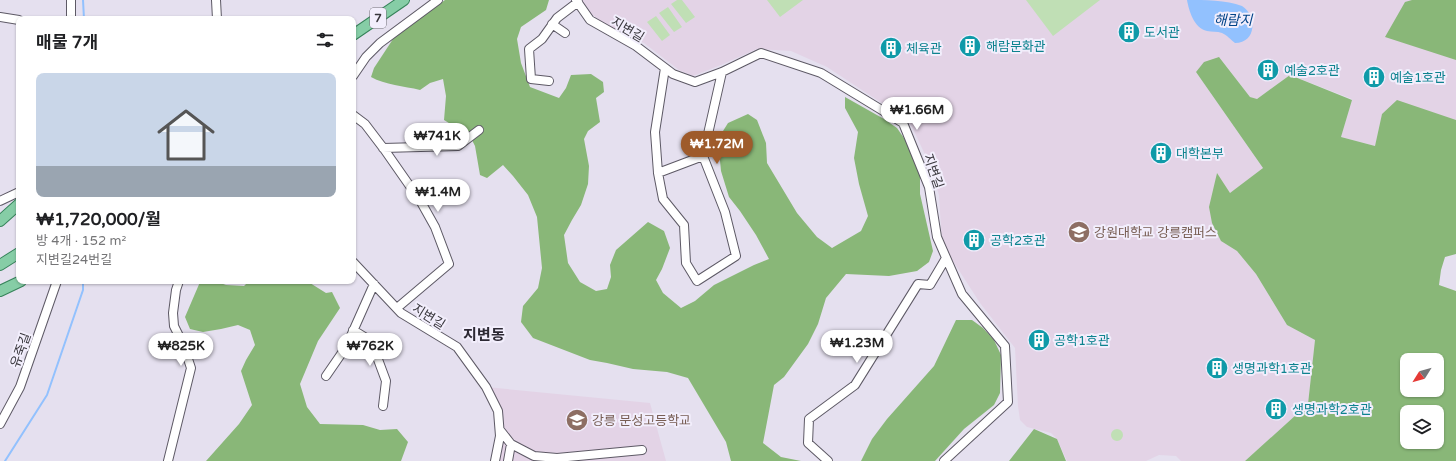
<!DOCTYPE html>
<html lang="ko">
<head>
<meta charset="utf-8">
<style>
  body { margin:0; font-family:"Varela Round","Noto Sans KR",sans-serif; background:#f6f6f6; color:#202124; height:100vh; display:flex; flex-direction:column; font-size:15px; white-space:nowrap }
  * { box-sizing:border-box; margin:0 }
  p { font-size:13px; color:#757577 }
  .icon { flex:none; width:22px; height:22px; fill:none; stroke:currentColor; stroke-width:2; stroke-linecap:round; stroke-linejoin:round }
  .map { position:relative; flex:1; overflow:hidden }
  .sheet { position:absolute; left:16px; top:16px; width:340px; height:268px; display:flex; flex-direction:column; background:#fff; border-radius:8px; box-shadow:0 1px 3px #0004 }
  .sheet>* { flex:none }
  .needle { width:26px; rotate:233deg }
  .buttons { position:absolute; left:1400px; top:353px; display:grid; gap:8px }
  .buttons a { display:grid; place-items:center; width:44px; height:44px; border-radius:8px; background:#fff; box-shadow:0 1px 3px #0004; font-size:20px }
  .price { position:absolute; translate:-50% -34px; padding:0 9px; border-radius:14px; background:#fff; color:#222; font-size:13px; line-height:26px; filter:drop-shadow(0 1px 2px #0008) }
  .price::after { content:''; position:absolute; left:50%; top:24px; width:12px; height:9px; margin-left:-6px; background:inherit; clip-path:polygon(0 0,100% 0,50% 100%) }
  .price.on { background:#9e5b2b; color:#fff }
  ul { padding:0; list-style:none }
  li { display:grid; align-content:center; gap:8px; height:212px; padding:0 20px }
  li span { display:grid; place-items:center; height:124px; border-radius:8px; color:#555 }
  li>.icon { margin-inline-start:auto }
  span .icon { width:72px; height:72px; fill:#fffc; stroke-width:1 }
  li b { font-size:17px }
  h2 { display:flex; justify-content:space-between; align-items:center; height:48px; padding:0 20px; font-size:17px }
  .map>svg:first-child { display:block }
  .education { fill:#e3d3e6 }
  .green { fill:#c0dfb5 }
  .forest { fill:#89b778; fill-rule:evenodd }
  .water { fill:#92c1fe }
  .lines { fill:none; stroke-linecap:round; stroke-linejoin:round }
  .stream { stroke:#92c1fe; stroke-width:2 }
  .minor-casing { stroke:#5d5965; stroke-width:10 }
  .major-casing { stroke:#36835a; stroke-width:12 }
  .minor { stroke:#fff; stroke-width:8 }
  .major { stroke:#86cda6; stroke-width:10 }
  .labels { text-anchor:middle; stroke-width:4; stroke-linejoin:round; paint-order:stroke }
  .shield { fill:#f2eefc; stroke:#706e76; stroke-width:1 }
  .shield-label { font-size:12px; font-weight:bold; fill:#39373d }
  .street-label { font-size:13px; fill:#39373d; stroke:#f2eefc }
  .culture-label { font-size:13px; fill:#0d838f; stroke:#f2eefc; text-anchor:start }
  .education-label { font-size:13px; fill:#785e54; stroke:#f2eefc; text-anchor:start }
  .water-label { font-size:14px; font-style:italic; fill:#004388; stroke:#f2eefc }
  .quarter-label { font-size:15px; font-weight:bold; fill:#2d2934; stroke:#f2eefc }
</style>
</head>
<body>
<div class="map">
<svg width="1456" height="461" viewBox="0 0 1456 461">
  <rect width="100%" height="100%" fill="#e5e0ef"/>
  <path class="education" d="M581 0H1456V121L1382 114 1375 146 1341 137 1352 99 1290 75 1257 99 1250 97 1220 58 1196 72 1263 168 1230 194 1216 173 1221 241 1237 251 1256 274 1287 325 1315 340 1308 404 1245 461H1181L1176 456 1159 455 1146 461H1067L1057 439 1051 433 1027 427 1020 420 1018 406 1015 348 980 303 942 244 939 195 929 163 913 129 906 119 827 67 791 51 757 49 721 65 693 76 679 70 644 43 608 27 590 13Z
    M486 387 650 403 666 461H495L498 411Z"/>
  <path class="green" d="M677 0H682L695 17 686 23 671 4Z
    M767 0H803L780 17Z
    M1026 0H1100L1053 36Z
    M668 7 682 27 674 32 659 13Z
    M656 16 670 35 662 41 647 22Z
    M1111 435a6 6 0 1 1 12 0a6 6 0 1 1-12 0Z"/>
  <path class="forest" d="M445 0H549L546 10 521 27 517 39 521 63 530 87 559 98 566 88 571 75 591 74 603 82 604 92 596 98 600 122 588 131 584 139 589 166 588 184 581 205 572 220 564 235 568 263 580 282 596 291 607 289 611 277 610 265 616 250 648 222 664 231 670 248 662 269 656 280 663 293 681 308 695 301 714 285 754 265 769 259 756 235 740 211 729 197 721 171 718 139 728 123 748 114 757 120 766 143 767 163 797 213 817 237 832 248 861 231 868 216 859 184 854 158 858 132 845 108V97L884 119 897 128 906 141 920 176V194L933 251 929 262 917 271 889 276 846 274 826 298 818 324 808 344 784 377 774 385 763 443 781 457 801 461H731L726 442 688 378 667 372 633 369 607 363 590 360 533 338 521 322 523 306 538 288 542 268 537 217 528 195 513 176 503 165 487 178 480 175 475 146 470 136 444 120 446 96 443 79 430 83 420 90C404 86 385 85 371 77L374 68 395 36Z
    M1412 0H1456V60L1385 37 1405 2Z
    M1219 57 1250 97 1257 99 1290 75 1352 100 1341 137 1375 146 1382 114 1397 100 1456 120V254L1445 257 1441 270 1439 285 1456 291V461H1245L1308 404 1315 340 1287 325 1256 274 1237 251 1221 241 1212 223 1209 207 1217 173 1230 193 1263 168 1196 72 1204 62ZM1407 360H1437V390H1407ZM1407 412H1437V442H1407Z
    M202 281H215L226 285 244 286 249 281H310V283L326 293 332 292 340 308 318 341 300 384 307 407 320 424 363 425 380 430 397 429 408 442 401 461H206L239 424 252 405 241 371 246 360 255 345 250 330 238 325 221 329 203 332 190 329 185 317 200 282Z
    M956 320H972L983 328 994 340 1001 355 1000 393 994 405 964 429 935 461H861L872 439 887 419 934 366Z
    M1034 429 1057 439 1066 461H1009Z"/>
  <path class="water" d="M1187 0C1205 0 1226 0 1242 6 1257 15 1257 43 1235 43 1231 40 1227 35 1222 33 1217 31 1212 32 1207 31 1194 28 1189 11 1187 0Z"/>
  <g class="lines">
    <path class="stream" d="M83 0 84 19
      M5 461 47 395 83 290V281"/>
    <g class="minor-casing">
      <path id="minor" d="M216 0 217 19
        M576 0 590 20 636 46 673 74 695 82 722 72 761 53 821 73 903 123 929 187 937 237 962 294 1005 346 1008 402 944 461
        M0 17 19 20
        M71 19V0
        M552 24 565 33
        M665 68 655 132 658 173 663 199 684 225 686 263 697 281 736 256 725 212 703 156 722 72
        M353 76 366 57 380 43 438 0
        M549 81 531 79 529 49 542 39 557 18 578 2
        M353 115 365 124 384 149 421 202 435 227 449 264 397 308
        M383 148 458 146 479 130
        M658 173 703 156
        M0 201 19 192
        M353 262 401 313 457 347 486 387 498 411 500 436 495 461
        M353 330 366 338 373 346 386 381 383 406
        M326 376 346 347 374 284
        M0 424 20 387 57 281
        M500 430 511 444 534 456 557 458 642 450
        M168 461 191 368 183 344 174 326 173 313 176 290 179 281
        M508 461 511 444
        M828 461 808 443 809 419 855 385 918 284 930 285 946 258"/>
    </g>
    <g class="major-casing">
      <path id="major" d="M353 35 404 0
        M0 221 19 204
        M0 265 19 253
        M0 291 21 281"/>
    </g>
    <use href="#minor" class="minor"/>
    <use href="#major" class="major"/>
  </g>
  <defs>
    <g id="building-disc" transform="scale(1.15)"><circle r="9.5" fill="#0f9aa8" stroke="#f2eefc"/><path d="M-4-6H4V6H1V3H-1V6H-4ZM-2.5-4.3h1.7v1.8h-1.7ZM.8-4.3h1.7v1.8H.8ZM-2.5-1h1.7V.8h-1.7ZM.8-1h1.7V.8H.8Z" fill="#fff"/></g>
    <g id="university-disc" transform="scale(1.15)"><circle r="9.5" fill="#8d6e63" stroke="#f2eefc"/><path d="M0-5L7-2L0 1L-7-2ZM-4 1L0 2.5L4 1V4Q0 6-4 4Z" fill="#fff"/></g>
    <g id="school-disc" transform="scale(1.15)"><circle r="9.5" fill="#8d6e63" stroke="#f2eefc"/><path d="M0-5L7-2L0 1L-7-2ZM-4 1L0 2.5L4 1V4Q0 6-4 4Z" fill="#fff"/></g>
  </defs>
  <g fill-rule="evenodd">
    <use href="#building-disc" x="1129" y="32"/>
    <use href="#building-disc" x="970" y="46"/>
    <use href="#building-disc" x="891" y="48"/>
    <use href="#building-disc" x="1268" y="70"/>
    <use href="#building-disc" x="1374" y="77"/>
    <use href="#building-disc" x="1161" y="153"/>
    <use href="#university-disc" x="1079" y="232"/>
    <use href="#building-disc" x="974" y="240"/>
    <use href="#building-disc" x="1039" y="340"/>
    <use href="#building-disc" x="1217" y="368"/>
    <use href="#building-disc" x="1276" y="409"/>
    <use href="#school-disc" x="577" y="420"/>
  </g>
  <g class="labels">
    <rect class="shield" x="370" y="8" width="16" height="20" rx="3"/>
    <g class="shield-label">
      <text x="378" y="22">7</text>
    </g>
    <g class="street-label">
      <text transform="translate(628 29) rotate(31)" y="5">지변길</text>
      <text transform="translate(934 171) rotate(71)" y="5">지변길</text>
      <text transform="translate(429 316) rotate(32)" y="5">지변길</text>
      <text transform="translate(20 350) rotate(-70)" y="5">유죽길</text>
    </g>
    <g class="culture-label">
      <text x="1144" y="37">도서관</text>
      <text x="986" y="51">해람문화관</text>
      <text x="906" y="53">체육관</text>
      <text x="1284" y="75">예술2호관</text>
      <text x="1390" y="82">예술1호관</text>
      <text x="1176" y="158">대학본부</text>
      <text x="990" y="245">공학2호관</text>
      <text x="1054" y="345">공학1호관</text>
      <text x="1232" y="373">생명과학1호관</text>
      <text x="1292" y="414">생명과학2호관</text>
    </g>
    <g class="education-label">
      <text x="1094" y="237">강원대학교 강릉캠퍼스</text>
      <text x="592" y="425">강릉 문성고등학교</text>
    </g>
    <g class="water-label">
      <text x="1233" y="25">해람지</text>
    </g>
    <g class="quarter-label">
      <text x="484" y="340">지변동</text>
    </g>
  </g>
</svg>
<div class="buttons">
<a><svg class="needle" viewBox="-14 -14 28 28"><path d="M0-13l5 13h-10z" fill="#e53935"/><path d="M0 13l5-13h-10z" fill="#757577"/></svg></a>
<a><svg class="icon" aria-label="layers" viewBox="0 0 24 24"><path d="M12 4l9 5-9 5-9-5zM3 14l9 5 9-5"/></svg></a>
</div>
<b class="price" style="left:917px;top:131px">₩1.66M</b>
<b class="price" style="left:437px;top:157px">₩741K</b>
<b class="price on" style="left:717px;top:165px">₩1.72M</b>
<b class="price" style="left:438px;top:213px">₩1.4M</b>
<b class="price" style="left:857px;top:364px">₩1.23M</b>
<b class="price" style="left:181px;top:367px">₩825K</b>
<b class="price" style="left:370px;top:367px">₩762K</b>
<section class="sheet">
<h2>매물 7개<svg class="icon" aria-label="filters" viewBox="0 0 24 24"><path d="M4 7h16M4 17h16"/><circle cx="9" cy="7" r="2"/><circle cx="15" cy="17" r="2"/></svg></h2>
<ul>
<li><span style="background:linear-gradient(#c9d6e8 75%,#9aa5b1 0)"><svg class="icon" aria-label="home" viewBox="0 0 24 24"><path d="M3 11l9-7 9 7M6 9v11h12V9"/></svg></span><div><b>₩1,720,000/월</b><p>방 4개 · 152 m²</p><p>지변길24번길</p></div></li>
</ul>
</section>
</div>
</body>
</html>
